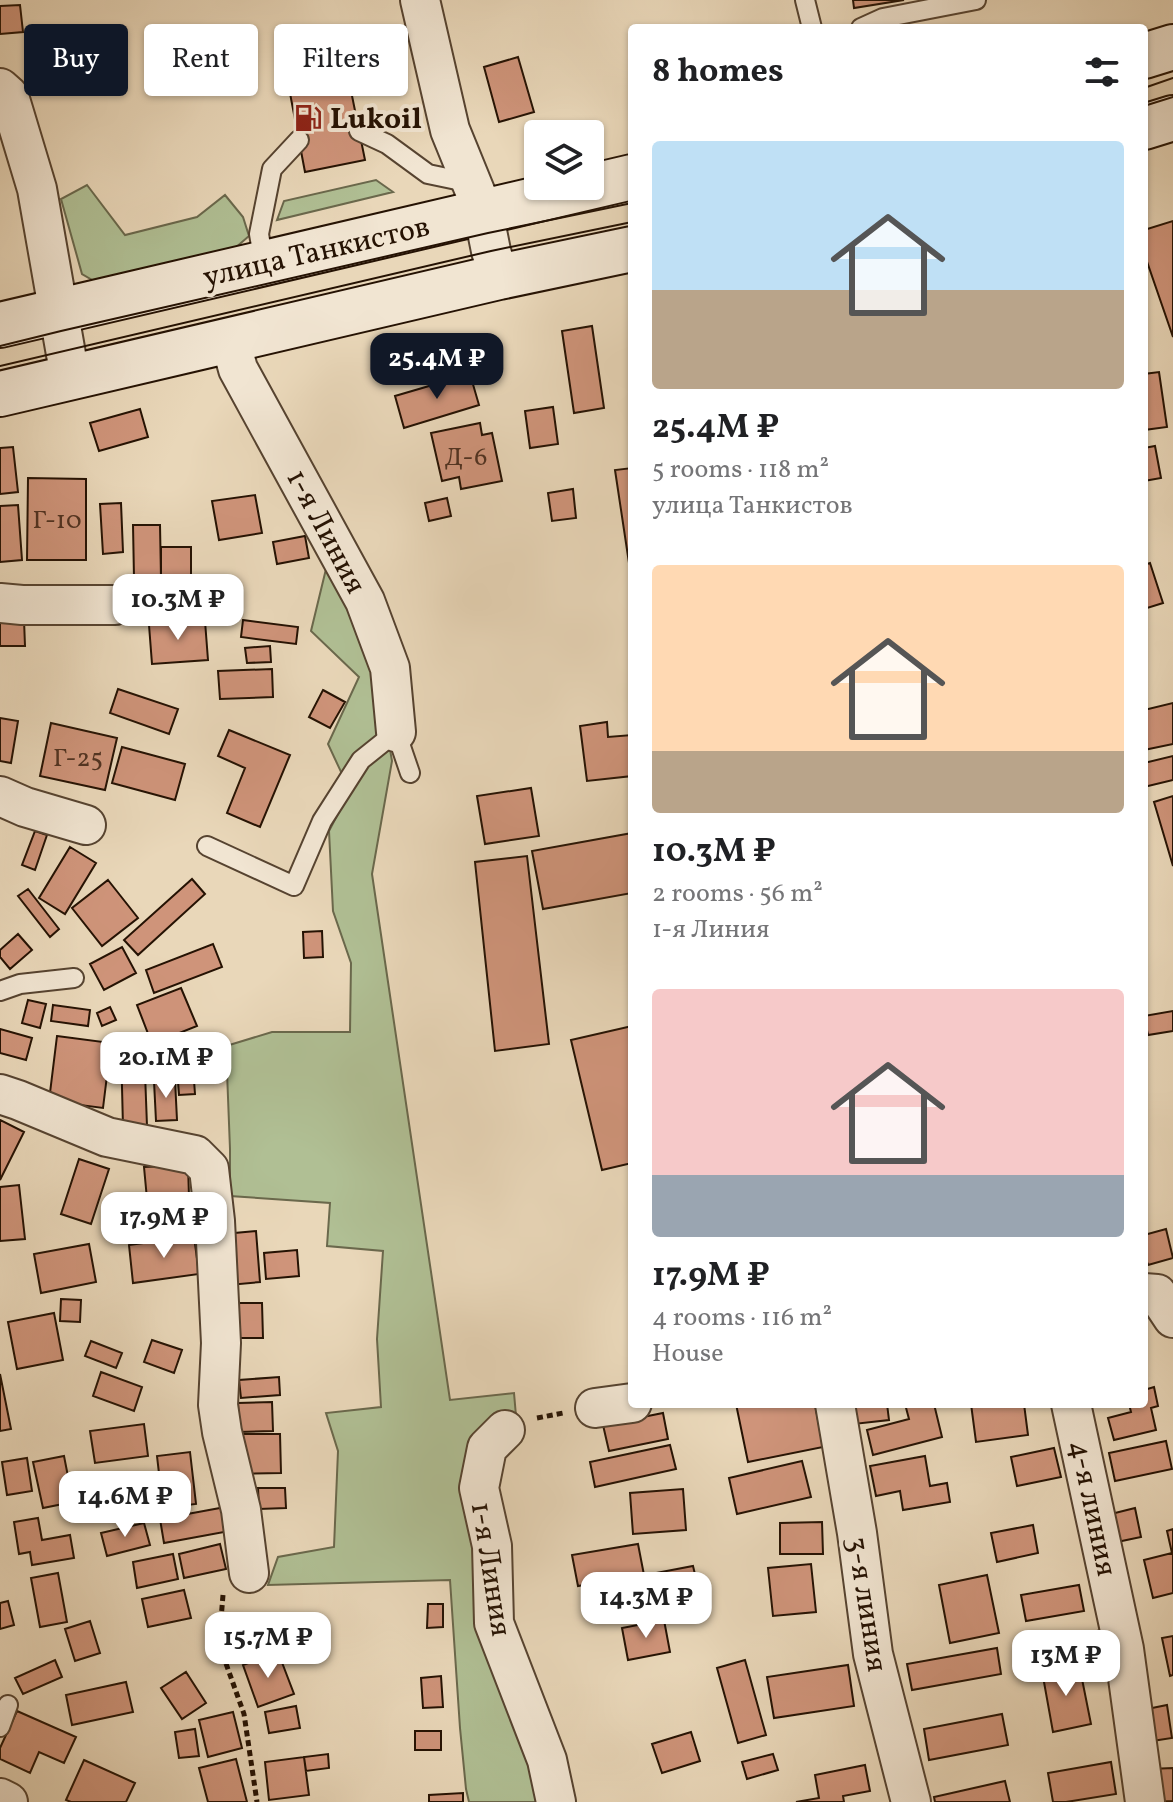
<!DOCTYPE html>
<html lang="en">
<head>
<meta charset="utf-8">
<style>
  body { margin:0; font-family:Vollkorn,serif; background:#f6f6f6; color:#202124; height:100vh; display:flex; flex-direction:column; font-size:30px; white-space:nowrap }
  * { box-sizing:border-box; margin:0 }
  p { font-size:26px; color:#757577 }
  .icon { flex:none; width:44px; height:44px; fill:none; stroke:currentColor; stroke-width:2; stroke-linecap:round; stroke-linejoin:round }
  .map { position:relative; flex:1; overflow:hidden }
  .drawer { position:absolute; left:628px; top:24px; width:520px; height:1384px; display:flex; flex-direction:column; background:#fff; border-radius:8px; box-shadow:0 2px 6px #0004 }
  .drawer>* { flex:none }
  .guide { position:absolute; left:24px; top:24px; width:484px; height:72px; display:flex; gap:16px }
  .buttons { position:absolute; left:524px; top:120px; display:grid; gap:16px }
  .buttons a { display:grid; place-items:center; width:80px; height:80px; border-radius:8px; background:#fff; box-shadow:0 2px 6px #0004; font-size:40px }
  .price { position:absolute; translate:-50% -68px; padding:0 18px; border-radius:16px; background:#fff; color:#222; font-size:26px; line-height:52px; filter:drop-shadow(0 2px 4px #0008) }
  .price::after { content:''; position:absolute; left:50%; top:48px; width:24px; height:18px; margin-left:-12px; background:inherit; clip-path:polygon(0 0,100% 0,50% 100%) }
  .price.selected { background:#111827; color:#fff }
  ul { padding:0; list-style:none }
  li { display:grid; align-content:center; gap:16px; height:424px; padding:0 24px }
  li span { display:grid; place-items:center; height:248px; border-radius:8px; color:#555 }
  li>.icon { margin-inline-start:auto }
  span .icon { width:144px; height:144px; fill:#fffc; stroke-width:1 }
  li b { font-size:34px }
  h2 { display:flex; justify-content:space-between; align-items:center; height:96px; padding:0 24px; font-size:34px }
  .chip { padding:0 28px; border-radius:8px; background:#fff; box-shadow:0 2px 6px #0004; font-size:28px; line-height:72px }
  .chip.selected { background:#111827; color:#fff }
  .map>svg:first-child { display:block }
  .green { fill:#b0bf94; stroke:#6a684c; stroke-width:2 }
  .building { fill:#cf947a; stroke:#251203; stroke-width:2 }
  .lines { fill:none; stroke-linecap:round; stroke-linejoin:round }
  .lane-casing { stroke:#564330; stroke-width:22 }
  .street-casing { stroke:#564330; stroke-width:42 }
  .secondary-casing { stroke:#251203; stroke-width:48 }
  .path { stroke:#251203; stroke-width:5; stroke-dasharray:6 4; stroke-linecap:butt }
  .lane { stroke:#f1e5d2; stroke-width:18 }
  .street { stroke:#f1e5d2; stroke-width:38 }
  .secondary { stroke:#f1e5d2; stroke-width:44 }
  .tram { stroke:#251203; stroke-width:2 }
  .labels { text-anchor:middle; stroke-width:8; stroke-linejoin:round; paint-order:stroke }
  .number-label { font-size:26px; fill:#503221 }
  .poi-label { font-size:30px; font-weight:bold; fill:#251203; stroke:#f1e5d2; text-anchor:start }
  .street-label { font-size:30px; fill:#251203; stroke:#f1e5d2 }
</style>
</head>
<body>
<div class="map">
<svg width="1173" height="1802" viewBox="0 0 1173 1802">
  <rect width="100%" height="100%" fill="#e9d7b9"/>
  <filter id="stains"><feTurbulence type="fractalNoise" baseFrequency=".0025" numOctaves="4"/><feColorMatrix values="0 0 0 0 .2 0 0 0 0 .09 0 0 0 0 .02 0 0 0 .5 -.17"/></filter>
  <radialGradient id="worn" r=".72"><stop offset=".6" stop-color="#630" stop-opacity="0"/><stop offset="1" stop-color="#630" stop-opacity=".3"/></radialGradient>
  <path class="green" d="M376 180 393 192 277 220 284 201Z
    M87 185 125 235 197 217 225 195 243 217 249 236 234 249 94 281 82 274 61 199Z
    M326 569 356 615 377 673 392 761 372 874 450 1400 514 1393 516 1416 476 1443 545 1802H469L466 1789 460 1728 450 1580 268 1585 278 1557 334 1547 338 1451 326 1413 381 1407 377 1339 383 1251 327 1246 330 1203 230 1196V1149L226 1046 272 1032H350L351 963 333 911 329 831 353 785 342 774 328 744 359 677 311 631Z"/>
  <path class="building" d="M853 0H904L854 8Z
    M20 5 23 32 0 34V6Z
    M344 53 348 76 289 88 284 65Z
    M518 57 534 112 499 122 484 67Z
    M348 76 365 160 305 172 289 88Z
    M1173 221V337L1144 253V230Z
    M592 326 604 408 574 413 562 331Z
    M1159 372 1167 427 1144 430V374Z
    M470 374 479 405 404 428 395 396Z
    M553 407 558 444 530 448 525 411Z
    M140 409 148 437 99 451 90 423Z
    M480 423 482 435 492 433 502 481 461 489 459 477 442 481 431 433Z
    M1155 446 1161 478 1144 481V448Z
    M13 447 18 492 0 494V448Z
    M632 468V562L629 563 615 470Z
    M28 478 86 479V560H27Z
    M573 489 576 518 552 521 548 493Z
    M255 495 262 533 219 540 212 501Z
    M447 498 451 516 429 521 425 503Z
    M121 503 123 552 103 554 100 504Z
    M18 505 22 560 0 562V506Z
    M133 525H160L161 578H134Z
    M305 536 309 558 277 564 273 542Z
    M161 547H191V578H161Z
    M1150 563 1163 603 1144 609V565Z
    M0 620H24L25 646H0Z
    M243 620 298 627 296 644 241 637Z
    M205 621 208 660 152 664 149 625Z
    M270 646 271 662 247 663 245 648Z
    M272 669 273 697 220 699 218 671Z
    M118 689 178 709 169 734 110 713Z
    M323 690 345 702 330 728 309 717Z
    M1173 703V744L1144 750V710Z
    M0 718 18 721 11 763 0 761Z
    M607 722 608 737 632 735V776L587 781 580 726Z
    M51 723 117 738 105 790 40 776Z
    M229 730 290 755 260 827 227 813 245 768 218 756Z
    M122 747 185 764 175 800 112 783Z
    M1173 756V780L1144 787V763Z
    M531 788 539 836 485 844 477 796Z
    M1173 796V866L1154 802Z
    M35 831 47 835 35 870 22 865Z
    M632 833V893L543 909 532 851Z
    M70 847 96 863 65 914 39 898Z
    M527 856 549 1044 495 1051 475 862Z
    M192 879 205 894 138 955 124 940Z
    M108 880 138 918 102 946 72 908Z
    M28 889 59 929 50 937 18 896Z
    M322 931 323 957 304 958 303 932Z
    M18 934 32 950 10 969 0 957V950Z
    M213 944 222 967 154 993 146 970Z
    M122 947 136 973 104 990 90 964Z
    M181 988 197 1026 152 1044 137 1005Z
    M28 1000 46 1004 40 1028 22 1023Z
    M53 1005 90 1010 88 1026 51 1021Z
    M110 1007 116 1020 102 1026 97 1013Z
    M1173 1011V1031L1148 1035 1144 1016Z
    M632 1026V1163L602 1170 571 1040Z
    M0 1029 32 1038 26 1060 0 1053Z
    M57 1036 111 1043 103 1108 49 1101Z
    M144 1046 147 1126 123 1127 121 1047Z
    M192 1053 195 1094 179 1095 176 1054Z
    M175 1080 177 1120 156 1121 154 1081Z
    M0 1120 24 1132 0 1180Z
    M79 1159 109 1169 91 1224 61 1214Z
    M188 1165 189 1197 147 1199 144 1167Z
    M19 1185 25 1239 0 1241V1187Z
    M193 1207 196 1229 129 1238 126 1216Z
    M1166 1229 1173 1258 1148 1265 1144 1252V1235Z
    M256 1231 260 1282 229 1285 224 1234Z
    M194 1236 199 1274 133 1283 129 1245Z
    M89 1244 96 1282 41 1293 34 1254Z
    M297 1250 299 1276 266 1279 264 1253Z
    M61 1299 81 1300 80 1322 60 1321Z
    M234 1303H262L263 1338H235Z
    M54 1313 63 1360 17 1369 8 1322Z
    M152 1340 182 1350 174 1373 144 1362Z
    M91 1341 122 1353 116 1368 85 1356Z
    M101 1372 142 1387 134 1411 93 1396Z
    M0 1374 11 1429 0 1431Z
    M279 1377 280 1395 241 1398 239 1380Z
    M1154 1387 1158 1406 1151 1408 1156 1430 1114 1440 1108 1418 1131 1412 1129 1404H1144V1390Z
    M272 1402 273 1431 239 1432 238 1403Z
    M736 1404H815L823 1447 748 1462Z
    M852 1404H887L889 1420 854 1424Z
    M905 1404H934L942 1437 873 1455 867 1430 909 1419Z
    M971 1404H1024L1028 1435 976 1442Z
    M663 1413 668 1439 609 1451 603 1425Z
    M144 1424 148 1456 95 1463 90 1431Z
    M234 1434H280L281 1473 235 1474Z
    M1166 1441 1172 1469 1115 1481 1109 1453Z
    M670 1445 676 1469 595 1487 590 1462Z
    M1054 1448 1061 1477 1017 1486 1011 1457Z
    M190 1452 196 1504 163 1508 157 1456Z
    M64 1456 73 1502 43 1508 33 1462Z
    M925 1456 930 1486 947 1483 950 1502 903 1510 900 1491 876 1496 870 1466Z
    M27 1458 32 1491 7 1495 2 1462Z
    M802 1461 811 1497 737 1514 729 1478Z
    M146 1486 150 1512 99 1519 95 1493Z
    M258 1488H285L286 1508 259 1509Z
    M683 1489 686 1530 633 1534 630 1493Z
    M231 1506 235 1530 164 1543 160 1519Z
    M1135 1508 1141 1537 1117 1542 1111 1514Z
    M38 1518 42 1540 70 1535 74 1558 32 1565 30 1552 19 1554 14 1522Z
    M822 1522 823 1554H780V1523Z
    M144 1523 150 1545 107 1556 101 1533Z
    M1033 1525 1038 1553 997 1562 991 1533Z
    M1173 1529V1593L1153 1598 1144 1560 1172 1553 1167 1531Z
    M220 1544 226 1569 184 1578 179 1554Z
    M638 1544 644 1575 578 1586 572 1555Z
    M173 1554 178 1579 137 1588 133 1562Z
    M811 1564 816 1612 773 1616 768 1568Z
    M693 1566 699 1591 662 1599 656 1573Z
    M58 1573 67 1622 40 1627 31 1578Z
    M987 1575 999 1633 950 1643 939 1585Z
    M1079 1585 1084 1611 1026 1621 1021 1595Z
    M184 1590 191 1618 148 1627 142 1599Z
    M8 1601 14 1625 0 1629V1603Z
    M428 1604H443V1627L427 1628Z
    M664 1620 670 1652 628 1660 622 1628Z
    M90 1621 100 1653 75 1661 65 1629Z
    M1103 1630 1106 1650 1077 1655 1073 1635Z
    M1173 1636V1675L1170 1676 1162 1638Z
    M997 1648 1001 1674 912 1690 907 1664Z
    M278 1652 294 1694 258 1707 243 1665Z
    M55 1660 62 1677 23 1694 15 1678Z
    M745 1660 766 1735 738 1743 717 1668Z
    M1079 1664 1091 1724 1053 1732 1042 1671Z
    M848 1665 854 1706 774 1718 767 1677Z
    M186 1672 206 1703 182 1719 161 1688Z
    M441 1676 443 1707 423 1708 421 1678Z
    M126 1682 133 1712 72 1725 66 1695Z
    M1167 1705 1172 1738 1152 1741 1147 1709Z
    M296 1706 300 1728 269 1733 265 1712Z
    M17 1711 76 1737 64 1763 39 1752 30 1773 0 1759V1748Z
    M233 1712 242 1748 208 1757 199 1720Z
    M1002 1714 1008 1745 929 1760 924 1729Z
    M195 1729 199 1756 179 1758 175 1732Z
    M415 1731H441V1750H415Z
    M691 1732 700 1761 662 1773 652 1744Z
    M328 1754 329 1768 306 1771 304 1757Z
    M773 1754 778 1770 747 1779 742 1762Z
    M304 1757 309 1795 269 1800 265 1762Z
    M236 1759 247 1802H208L199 1768Z
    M84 1760 135 1783 126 1802H71L66 1800Z
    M1111 1762 1116 1794 1066 1802H1053L1048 1773Z
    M865 1765 870 1791 843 1796 844 1802H796L819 1798 815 1775Z
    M1173 1768V1801L1153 1802 1150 1769Z
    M1005 1781 1010 1802H935L934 1797Z
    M463 1793V1802H429V1795Z"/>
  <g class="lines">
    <g class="lane-casing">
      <path id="lane" d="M805 0 812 28
        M861 28 883 18 976 0
        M359 131 387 144 428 174 471 183
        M264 263 259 234 272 169 299 140
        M207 846 294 886 322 821 361 760 396 732 410 773
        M0 991 20 984 74 978
        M0 1727 8 1705"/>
    </g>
    <g class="street-casing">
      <path id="street" d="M420 0 450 130 483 211 491 251 499 277
        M0 88 9 96 37 189 70 377
        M230 340 238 369 365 601 390 668 396 732
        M0 603 22 605H115
        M0 796 25 807 86 825
        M0 1094 18 1100 107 1137 195 1155 209 1169 215 1221 221 1343 218 1405 222 1432 241 1510 249 1573
        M1144 1293 1157 1294 1173 1318
        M835 1404 857 1533 873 1654 911 1802
        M1071 1404 1124 1649 1145 1802
        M595 1408 632 1403
        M505 1430 487 1448 479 1488 492 1546 494 1623 547 1760 556 1802
        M0 1798 8 1802"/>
    </g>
    <g class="secondary-casing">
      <path id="secondary" d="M1144 56 1173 47
        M1144 127 1173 118
        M0 325 632 177
        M0 394 499 277 632 249"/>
    </g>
    <path class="path" d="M537 1418 563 1413
      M223 1595 219 1644 244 1714 257 1802"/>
    <use href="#lane" class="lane"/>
    <use href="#street" class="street"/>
    <use href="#secondary" class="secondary"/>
    <path class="tram" d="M1144 88 1173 78
      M1144 106 1173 97
      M0 346 61 331 488 233 632 203
      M0 366 491 251 632 222"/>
  </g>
  <defs>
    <g id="fuel-bare" transform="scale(2.16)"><path d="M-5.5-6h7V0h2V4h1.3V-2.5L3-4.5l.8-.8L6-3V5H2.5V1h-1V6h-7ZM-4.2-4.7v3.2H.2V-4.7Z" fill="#8f2418" stroke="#f1e5d2" stroke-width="2.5" paint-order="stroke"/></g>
  </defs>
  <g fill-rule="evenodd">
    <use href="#fuel-bare" x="308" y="118"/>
  </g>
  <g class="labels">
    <g class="number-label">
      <text x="466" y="465">Д-6</text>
      <text x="57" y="528">Г-10</text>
      <text x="78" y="766">Г-25</text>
    </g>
    <g class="poi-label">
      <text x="330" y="128">Lukoil</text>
    </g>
    <g class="street-label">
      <text transform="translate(316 251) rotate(-13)" y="10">улица Танкистов</text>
      <text transform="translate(327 531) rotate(62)" y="10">1-я Линия</text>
      <text transform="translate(1094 1508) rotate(78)" y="10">4-я линия</text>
      <text transform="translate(492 1569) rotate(81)" y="10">1-я Линия</text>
      <text transform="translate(868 1604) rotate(81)" y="10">3-я линия</text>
    </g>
  </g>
  <rect width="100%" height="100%" filter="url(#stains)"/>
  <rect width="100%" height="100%" fill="url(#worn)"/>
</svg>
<div class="buttons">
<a><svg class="icon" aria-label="layers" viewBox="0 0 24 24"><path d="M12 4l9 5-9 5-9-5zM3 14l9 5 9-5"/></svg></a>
</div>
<b class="price selected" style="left:437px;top:401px">25.4M ₽</b>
<b class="price" style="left:178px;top:642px">10.3M ₽</b>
<b class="price" style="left:166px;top:1100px">20.1M ₽</b>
<b class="price" style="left:164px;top:1260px">17.9M ₽</b>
<b class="price" style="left:125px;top:1539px">14.6M ₽</b>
<b class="price" style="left:646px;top:1640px">14.3M ₽</b>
<b class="price" style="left:268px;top:1680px">15.7M ₽</b>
<b class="price" style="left:1066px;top:1698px">13M ₽</b>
<div class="guide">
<a class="chip selected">Buy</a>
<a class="chip">Rent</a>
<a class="chip">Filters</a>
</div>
<section class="drawer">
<h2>8 homes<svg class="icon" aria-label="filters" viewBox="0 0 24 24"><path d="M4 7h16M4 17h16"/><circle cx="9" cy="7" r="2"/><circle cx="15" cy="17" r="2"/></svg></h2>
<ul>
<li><span style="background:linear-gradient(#bfe0f5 60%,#b9a48a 0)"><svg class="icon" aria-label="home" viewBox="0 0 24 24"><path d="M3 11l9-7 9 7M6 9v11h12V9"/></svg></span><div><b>25.4M ₽</b><p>5 rooms · 118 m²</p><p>улица Танкистов</p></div></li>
<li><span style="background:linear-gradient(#ffd9b3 75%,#b9a48a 0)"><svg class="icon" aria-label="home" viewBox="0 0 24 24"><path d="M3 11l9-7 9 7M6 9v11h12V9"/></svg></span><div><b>10.3M ₽</b><p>2 rooms · 56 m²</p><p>1-я Линия</p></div></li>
<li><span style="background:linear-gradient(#f6c9c9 75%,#9aa5b1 0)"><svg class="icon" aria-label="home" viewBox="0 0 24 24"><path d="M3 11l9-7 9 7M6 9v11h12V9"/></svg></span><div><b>17.9M ₽</b><p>4 rooms · 116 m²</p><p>House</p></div></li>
</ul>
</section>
</div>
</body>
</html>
